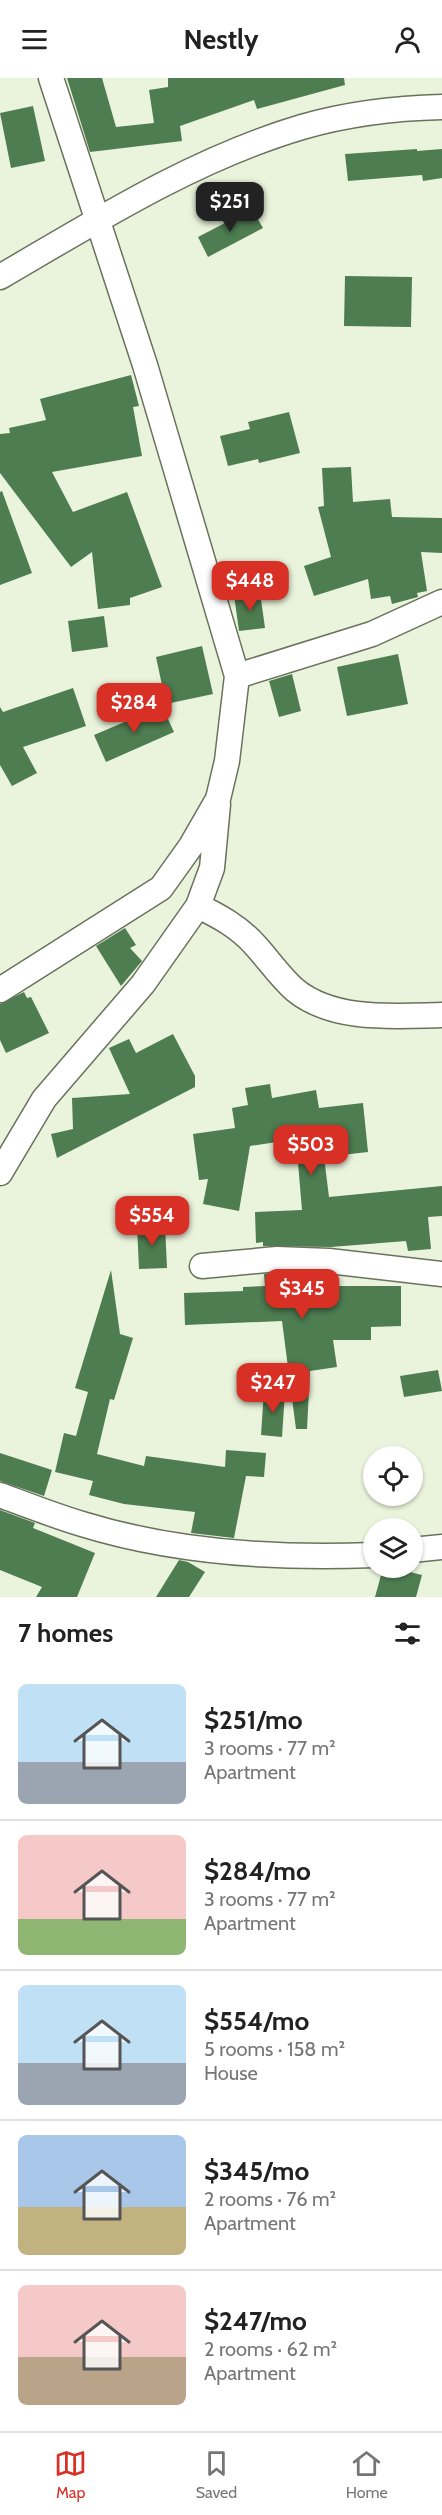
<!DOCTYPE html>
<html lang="en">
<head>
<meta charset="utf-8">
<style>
  body { margin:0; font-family:Cabin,sans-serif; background:#f2f2f2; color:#222; height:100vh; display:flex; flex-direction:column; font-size:22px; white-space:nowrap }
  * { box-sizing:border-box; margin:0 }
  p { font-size:20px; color:#767676 }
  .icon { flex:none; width:33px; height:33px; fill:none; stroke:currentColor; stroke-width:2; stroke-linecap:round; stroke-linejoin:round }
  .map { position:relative; height:1519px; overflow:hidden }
  .details { display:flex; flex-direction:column; background:#fff; flex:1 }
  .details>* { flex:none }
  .fabs { position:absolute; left:363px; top:1368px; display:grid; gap:12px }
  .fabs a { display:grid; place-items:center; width:60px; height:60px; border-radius:50%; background:#fff; box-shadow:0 2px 4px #0004; font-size:30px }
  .price { position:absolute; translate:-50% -51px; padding:0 14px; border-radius:12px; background:#d93025; color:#fff; font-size:20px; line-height:39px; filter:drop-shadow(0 2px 3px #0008) }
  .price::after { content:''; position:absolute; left:50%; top:36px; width:18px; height:14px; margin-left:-9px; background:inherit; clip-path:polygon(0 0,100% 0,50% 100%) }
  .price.on { background:#222; color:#fff }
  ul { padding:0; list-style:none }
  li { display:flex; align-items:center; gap:18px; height:150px; padding:0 18px }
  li+li { border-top:2px solid #e0e0e0 }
  li span { display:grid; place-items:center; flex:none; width:168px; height:120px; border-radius:9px; color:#555 }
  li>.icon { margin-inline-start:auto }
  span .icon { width:72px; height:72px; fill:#fffc; stroke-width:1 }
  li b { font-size:26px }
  h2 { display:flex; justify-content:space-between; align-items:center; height:72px; padding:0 18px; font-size:26px }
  header { display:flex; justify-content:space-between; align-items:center; height:78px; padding:0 18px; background:#fff; font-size:27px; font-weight:700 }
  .tab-bar { display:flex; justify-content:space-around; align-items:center; height:84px; border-top:2px solid #e0e0e0; background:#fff; font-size:16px; color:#767676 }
  .tab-bar a { display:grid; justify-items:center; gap:3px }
  .tab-bar .on { color:#d93025 }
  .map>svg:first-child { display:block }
  .building { fill:#4e7d51 }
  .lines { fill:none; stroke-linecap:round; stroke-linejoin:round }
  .minor-casing { stroke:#6a725d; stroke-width:27 }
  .minor { stroke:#fff; stroke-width:24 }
</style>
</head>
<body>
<header><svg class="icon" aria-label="menu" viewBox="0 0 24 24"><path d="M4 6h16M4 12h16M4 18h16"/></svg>Nestly<svg class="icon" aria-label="person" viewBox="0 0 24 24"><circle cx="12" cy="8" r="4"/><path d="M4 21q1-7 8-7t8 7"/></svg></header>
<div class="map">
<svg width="442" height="1519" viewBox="0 0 442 1519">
  <rect width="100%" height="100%" fill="#eaf3db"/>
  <path class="building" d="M67 0H102L116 49 154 45 149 12 168 9V0H344L345 7 257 31 254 22 180 48 182 63 90 74Z
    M33 28 45 83 11 90 0 35Z
    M417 71V73L442 71V100L423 103 422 97 348 103 345 76Z
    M252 131 263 150 208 179 198 159Z
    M345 198 412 199 411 249 344 248Z
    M131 297 139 328 133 329 142 378 52 394 73 434 127 414 162 509 130 520V527L98 531 92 474 71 489 0 395V356L10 355 9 350 46 342 40 321Z
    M289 334 300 375 259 385 258 381 228 388 220 358 250 351 248 344Z
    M351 389 353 424 390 421 392 439 442 440V475L421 474 427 513 417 515 418 519 392 526 390 518 371 521 368 501 314 518 304 488 331 479 318 429 324 428 322 390Z
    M2 413 32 495 0 507V414Z
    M260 514 265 550 239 553 234 517Z
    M104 538 108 569 72 574 68 543Z
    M202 568 213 616 166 626 156 579Z
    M398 576 408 626 347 638 337 589Z
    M292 596 301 633 279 639 269 603Z
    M73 610 86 648 23 669 37 695 12 708 0 687V629L3 634Z
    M162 628 174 654 106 684 94 657Z
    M125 850 136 867 130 870 142 883 121 908 96 868Z
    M24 914 27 920 31 919 49 955 6 975 0 962V926Z
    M173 956 195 998V1009L57 1080 51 1056 73 1051 72 1020 130 1016 109 970 129 961 136 975Z
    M270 1006 272 1020 316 1012 319 1030 363 1025 368 1074 324 1079 329 1119 442 1108V1138L428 1139 431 1171 408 1173 406 1163 331 1169 263 1168V1164L256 1165 255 1134 302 1132 296 1061 250 1068 239 1133 203 1126 208 1101 199 1102 193 1056 235 1050 232 1030 248 1027 245 1010Z
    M165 1146 167 1190 139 1191 137 1148Z
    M111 1192 120 1256 133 1260 114 1322 110 1321 97 1376 144 1388 146 1378 225 1389 226 1372 266 1375 264 1399 246 1398 234 1460 191 1455 195 1434 124 1426 89 1417 93 1403 55 1394 64 1355 76 1358 88 1314 75 1310Z
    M277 1195 327 1197V1208H401V1248L371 1249V1262H333L337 1289 310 1293 307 1351H296L282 1243 185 1247 184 1215 243 1213V1209L265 1208 264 1196Z
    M438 1292 442 1313 404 1319 400 1298Z
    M264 1312 285 1314 282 1359 261 1357Z
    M0 1375 52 1392 44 1418 0 1403Z
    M0 1432 35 1445 33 1450 95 1475 77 1519H36L42 1509 0 1492Z
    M179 1482 188 1484 205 1494 189 1519H156Z
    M383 1490H394L422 1497 416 1519H375Z"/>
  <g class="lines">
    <g class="minor-casing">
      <path id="minor" d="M0 199C96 143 194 81 302 49 347 36 396 30 442 29
        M237 598 372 556 442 524
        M198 828C219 838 239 849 255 867 268 881 280 899 295 912 334 944 395 938 442 937
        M0 912 161 810 191 768 218 721 227 683 237 598 145 287 51 0
        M0 1095 44 1021 143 906 198 828 212 790 218 726
        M202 1188 277 1181 329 1183 442 1196
        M0 1417C27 1427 55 1438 82 1446 176 1475 276 1481 374 1477
        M412 1472 442 1469"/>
    </g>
    <use href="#minor" class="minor"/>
  </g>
</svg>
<div class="fabs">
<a><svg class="icon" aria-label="locate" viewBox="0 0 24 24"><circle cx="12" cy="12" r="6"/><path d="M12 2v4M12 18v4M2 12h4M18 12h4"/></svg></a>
<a><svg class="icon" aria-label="layers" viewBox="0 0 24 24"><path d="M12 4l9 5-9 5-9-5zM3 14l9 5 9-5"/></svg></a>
</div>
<b class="price on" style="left:230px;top:155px">$251</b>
<b class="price" style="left:250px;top:534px">$448</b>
<b class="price" style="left:134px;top:656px">$284</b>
<b class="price" style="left:311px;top:1098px">$503</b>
<b class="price" style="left:152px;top:1169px">$554</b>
<b class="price" style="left:302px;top:1242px">$345</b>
<b class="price" style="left:273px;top:1336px">$247</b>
</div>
<section class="details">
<h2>7 homes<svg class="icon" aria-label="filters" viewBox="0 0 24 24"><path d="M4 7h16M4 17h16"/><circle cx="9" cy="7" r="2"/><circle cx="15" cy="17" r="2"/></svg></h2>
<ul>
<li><span style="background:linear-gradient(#bfe0f5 65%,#9aa5b1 0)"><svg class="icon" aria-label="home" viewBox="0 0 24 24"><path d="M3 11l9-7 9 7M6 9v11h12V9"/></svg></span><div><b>$251/mo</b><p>3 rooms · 77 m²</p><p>Apartment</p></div></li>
<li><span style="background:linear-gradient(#f6c9c9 70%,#8fb573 0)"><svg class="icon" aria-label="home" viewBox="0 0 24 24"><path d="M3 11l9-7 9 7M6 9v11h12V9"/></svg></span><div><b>$284/mo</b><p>3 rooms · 77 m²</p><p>Apartment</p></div></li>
<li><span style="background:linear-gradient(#bfe0f5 65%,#9aa5b1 0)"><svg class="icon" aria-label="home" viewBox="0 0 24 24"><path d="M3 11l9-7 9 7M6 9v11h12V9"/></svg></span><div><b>$554/mo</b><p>5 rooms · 158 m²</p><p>House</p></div></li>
<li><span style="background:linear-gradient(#a9c7e8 60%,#c2b280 0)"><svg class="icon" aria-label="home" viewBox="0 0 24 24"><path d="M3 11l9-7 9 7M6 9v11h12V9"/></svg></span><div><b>$345/mo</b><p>2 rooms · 76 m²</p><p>Apartment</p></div></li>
<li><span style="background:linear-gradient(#f6c9c9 60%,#b9a48a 0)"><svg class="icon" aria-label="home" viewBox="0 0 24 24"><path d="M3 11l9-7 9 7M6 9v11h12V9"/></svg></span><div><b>$247/mo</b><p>2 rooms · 62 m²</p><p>Apartment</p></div></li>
</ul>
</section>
<nav class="tab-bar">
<a class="on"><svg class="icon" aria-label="map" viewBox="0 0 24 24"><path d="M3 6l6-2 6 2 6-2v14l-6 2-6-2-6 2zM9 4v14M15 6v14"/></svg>Map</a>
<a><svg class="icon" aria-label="saved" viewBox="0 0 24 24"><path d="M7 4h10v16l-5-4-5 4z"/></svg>Saved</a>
<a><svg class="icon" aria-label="home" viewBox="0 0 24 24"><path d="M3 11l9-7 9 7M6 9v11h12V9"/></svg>Home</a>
</nav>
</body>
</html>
